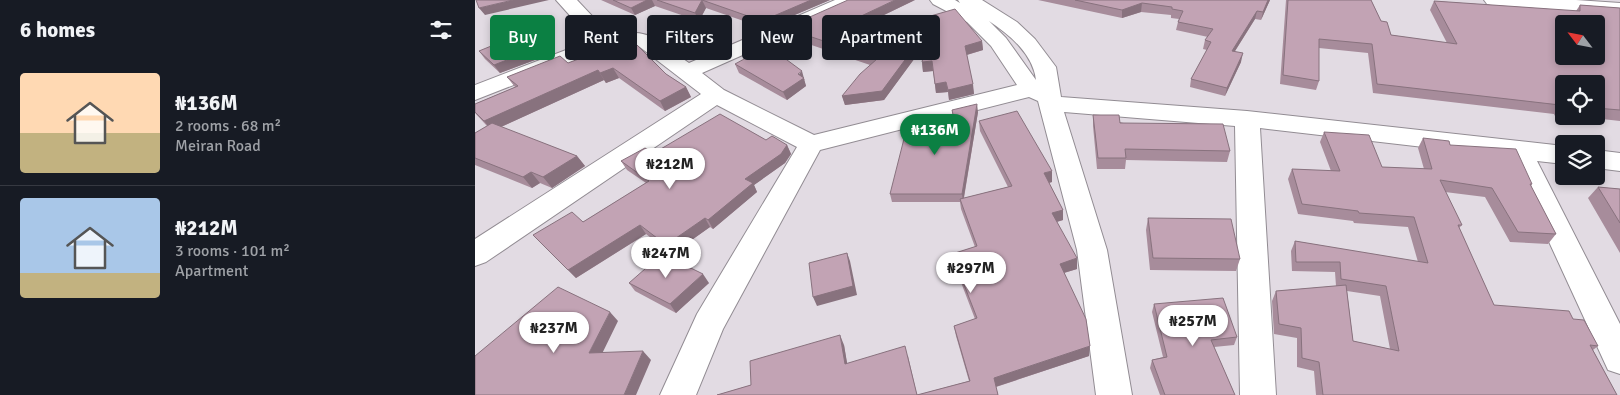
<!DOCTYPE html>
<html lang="en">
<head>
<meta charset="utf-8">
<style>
  body { margin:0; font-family:Signika,sans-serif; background:#20242c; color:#f1f3f6; height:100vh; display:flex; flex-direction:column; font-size:19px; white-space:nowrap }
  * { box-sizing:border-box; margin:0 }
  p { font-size:16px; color:#9ea1a6 }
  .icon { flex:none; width:28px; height:28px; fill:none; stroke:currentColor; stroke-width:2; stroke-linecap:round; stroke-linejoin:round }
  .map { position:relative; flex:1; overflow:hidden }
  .drawer { display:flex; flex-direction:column; background:#171b24; width:475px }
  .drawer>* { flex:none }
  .hud { position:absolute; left:15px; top:15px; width:475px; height:45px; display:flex; gap:10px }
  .needle { width:32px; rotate:302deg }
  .buttons { position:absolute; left:1080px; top:15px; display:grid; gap:10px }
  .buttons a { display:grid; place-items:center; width:50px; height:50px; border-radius:5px; background:#171b24; box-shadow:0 2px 8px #0003; font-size:25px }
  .price { position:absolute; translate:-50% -42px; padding:0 11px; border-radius:18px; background:#fff; color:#222; font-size:16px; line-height:32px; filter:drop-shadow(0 1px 2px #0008) }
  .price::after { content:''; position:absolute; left:50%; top:30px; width:15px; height:11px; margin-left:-8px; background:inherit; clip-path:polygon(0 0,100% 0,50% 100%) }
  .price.selected { background:#0b8043; color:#fff }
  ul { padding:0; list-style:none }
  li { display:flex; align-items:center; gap:15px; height:125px; padding:0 20px }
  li+li { border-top:1px solid #363941 }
  li span { display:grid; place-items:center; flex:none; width:140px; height:100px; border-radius:5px; color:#555 }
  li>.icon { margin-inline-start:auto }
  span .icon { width:60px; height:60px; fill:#fffc; stroke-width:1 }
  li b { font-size:21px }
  h2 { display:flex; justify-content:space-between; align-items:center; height:60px; padding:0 20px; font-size:21px }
  .tag { padding:0 18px; border-radius:5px; background:#171b24; box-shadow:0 2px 8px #0003; font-size:18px; line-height:45px }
  .tag.selected { background:#0b8043; color:#fff }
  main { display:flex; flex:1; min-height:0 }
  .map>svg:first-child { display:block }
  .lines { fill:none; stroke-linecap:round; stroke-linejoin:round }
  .street-casing { stroke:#928c93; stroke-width:2 }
  .street { fill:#fff; fill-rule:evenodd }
  .wall { fill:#a78c9b; fill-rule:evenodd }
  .shaded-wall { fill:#88727e }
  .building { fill:#c2a3b4; stroke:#88727e; fill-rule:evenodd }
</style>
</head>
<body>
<main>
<section class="drawer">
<h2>6 homes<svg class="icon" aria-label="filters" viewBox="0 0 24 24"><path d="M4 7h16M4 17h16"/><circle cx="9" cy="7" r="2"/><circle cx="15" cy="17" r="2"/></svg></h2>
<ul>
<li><span style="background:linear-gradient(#ffd9b3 60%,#c2b280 0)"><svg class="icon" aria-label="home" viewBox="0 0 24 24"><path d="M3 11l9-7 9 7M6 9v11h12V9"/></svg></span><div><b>₦136M</b><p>2 rooms · 68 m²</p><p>Meiran Road</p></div></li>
<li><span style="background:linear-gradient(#a9c7e8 75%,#c2b280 0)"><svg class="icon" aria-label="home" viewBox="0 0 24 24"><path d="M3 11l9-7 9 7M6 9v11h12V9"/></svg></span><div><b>₦212M</b><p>3 rooms · 101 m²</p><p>Apartment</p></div></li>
</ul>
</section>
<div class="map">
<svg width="1145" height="395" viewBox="0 0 1145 395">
  <rect width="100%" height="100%" fill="#e2dbe3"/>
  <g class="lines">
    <g class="street-casing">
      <path id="street" d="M81 0H102L135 35C176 27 182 40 214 63L360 0H386L383 4 227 73 249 90 339 135 542 85 516 46 492 22 458 4 455 0H480L485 3 483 0H507L542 22 560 39 581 67 586 97 772 111 1089 146V164L1062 161 1145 324V374L1133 370 1035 157 785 128 801 395H765L760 126 589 112 632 250 657 395H621L602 250 563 101 554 97 345 150 248 329 221 395H185L222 314 322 147 242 105 11 262 0 266V239L226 94 161 44 136 47 0 100V85L117 40ZM514 21C535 35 558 54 561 80L531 38Z
        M1009 0H1101L1145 3V15L1019 6 1012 4Z
        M1121 150 1145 153V171L1121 168Z"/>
    </g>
    <use href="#street" class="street"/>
  </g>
  <path class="wall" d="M126 0H355L289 28 231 8 224 21 180 6 160 15Z
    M440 0 366 36 368 41H507L508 50 492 55 499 94 474 100 473 92 461 93 458 71 448 72 447 62 451 42 409 100 370 105 367 96 395 65 313 37 310 28Z
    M563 0H795L786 20 780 19 760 51 766 62 750 96 715 87 716 79 732 50 728 49 730 40 733 37 701 30 703 22 704 19 696 18V15L666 12 647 18Z
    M811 0H896L906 21 916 35 972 43 955 10 959 1 1101 11 1105 5 1145 8V121L1118 118 1115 121 1080 116 1079 114 898 93 893 53 844 48V81L841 90 805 84ZM1089 84H1121V116H1089Z
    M70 45 76 54 25 73 10 59 4 51Z
    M93 63 191 74 211 87 216 97 190 111 144 78 131 83 129 80 26 127 102 156 110 166 77 188 65 183 57 188 0 165V133L12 126 0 113V104L40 87 32 77Z
    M260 64 330 79 329 80 331 86 312 100 264 73Z
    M477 110 503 112 489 198 533 187 505 131 504 121 577 182 574 183 588 210V220L582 222 602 269 589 273 614 356 521 387 523 395H242L276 385 369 345 372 364 433 356 442 395 494 381 481 336 479 326 500 319 479 264 477 254 500 247 486 209 485 202H417L415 194 479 123Z
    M618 115 755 151 752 162 651 160 650 169H622L618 126Z
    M849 132 907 167 949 169 943 148 948 138 975 145 1057 184 1056 186 1081 234 1073 244 1035 242 1010 197 970 192 987 225 984 228 1019 305 1098 319 1123 346 1118 350 1142 395H841L839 371 822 367V338L799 334 797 301 801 291 861 286 860 272 817 271 816 251 820 241 943 262 933 227 879 223 878 221 823 214 813 179 817 169 856 171 845 142ZM872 291 905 296 915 349 878 341Z
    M291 140 312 145 316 154 310 163 279 185 282 192 238 229 235 227 197 254 171 234 101 278 58 235 108 222 171 183 152 170 146 161 179 153Z
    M1123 187 1145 189V253L1113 198Z
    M673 218 765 259 761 271 675 270 671 230Z
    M154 283H234L201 313 160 291Z
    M679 304 762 337 759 345 739 347 760 395H685L675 368 677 360 688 357 677 312Z"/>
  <path class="shaded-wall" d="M38 0H74L10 15 4 8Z
    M172 0H177L180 6 160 15 156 8Z
    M227 0 231 8 224 21 220 13Z
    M336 0H355L289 28 287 21Z
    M420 0H440L365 36 363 27Z
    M793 0H795L786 20 788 12Z
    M667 3 666 12 647 18V10Z
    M782 11 780 19 755 59 757 51Z
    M455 26 457 35 409 100 370 105 367 96Z
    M507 41 508 50 491 55 490 46Z
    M70 45 76 54 25 73 19 65Z
    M768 53 766 62 750 96 752 88Z
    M457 61 458 71 448 72 447 62Z
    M138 68 144 78 131 83 125 73Z
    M123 70 129 80 17 131 9 121Z
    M327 71 331 86 312 100 308 92Z
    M471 82 473 92 461 93 460 84Z
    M498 84 499 94 474 100 473 90Z
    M211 87 216 97 190 111 185 101Z
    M502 104 503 112 488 202 487 194Z
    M312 145 316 154 310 163 279 185 282 192 238 229 233 220 270 179Z
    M102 156 110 166 77 188 68 177Z
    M577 171V182L569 184V173Z
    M56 172 65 183 57 188 48 177Z
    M588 210V220L577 223V213Z
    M230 218 235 227 197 254 191 245Z
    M165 225 171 234 101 278 93 270Z
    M372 253 375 261 382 295 342 306 338 297Z
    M602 258V269L585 274V264Z
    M228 274 234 283 201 313 195 304Z
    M135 312 143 321 123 362 114 353Z
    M365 335 369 345 374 374 370 364Z
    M615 346 614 356 520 387 519 378Z
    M168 351 176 360 161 395H149Z"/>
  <path class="building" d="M1 0H38L4 8Z
    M138 0H172L156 8Z
    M182 0H336L287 21 227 0 220 13Z
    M373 0H420L363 27 368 41 480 9 507 41 490 46 498 84 473 90 471 82 460 84 457 61 447 62 455 26 407 91 367 96 385 74 402 59 310 28Z
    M600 0H793L788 12 782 11 757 51 768 53 752 88 716 79 736 42 730 40 738 29 703 22 708 11 697 9V7L667 3 647 10Z
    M813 0H896L906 21 912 22 916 35 982 44 959 1 1105 11V5L1145 8V110L1121 108V84H1089V107H1087L1085 105 902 84 897 44 844 39V81L808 75ZM1089 24H1121V56H1089Z
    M53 31 70 45 19 65 4 51Z
    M156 39 191 74 211 87 185 101 138 68 125 73 123 70 9 121 0 112V104L43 86 32 77 85 56 93 63Z
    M293 46 327 71 323 74 329 78 308 92 260 64Z
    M502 104 487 194H415L433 123H480L477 110Z
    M542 111 577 171 569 173 588 210 577 213 602 258 585 264 611 319 615 346 519 378 523 395H242L276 385 275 361 365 335 370 364 430 346 442 395 495 381 479 326 502 318 477 254 502 246 485 199 537 186 504 121Z
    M245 114 291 140 297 136 312 145 306 154 270 179 278 183 233 220 230 218 191 245 165 225 93 270 58 235 97 212 108 222 174 181 146 161 170 148 179 153Z
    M618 115H644L645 123 748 124 755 151 650 149 651 158H623Z
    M17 123 102 156 68 177 56 172 48 177 0 158V133Z
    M849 132 894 135 907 167 957 169 948 138 974 141 975 145 1041 149 1057 184H1055L1081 234 1043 232 1017 188 965 180 987 225H983L1019 305 1094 311 1098 319 1109 320 1123 346 1115 345 1142 395H848L844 362 827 358 826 328 804 324 801 291 871 285 878 341 924 351 911 286 866 279 865 262H821L820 241 953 263 939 217 884 213 883 211 827 204 817 169 865 171Z
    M1123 187 1145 189V223Z
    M673 218 756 219 765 259 678 258Z
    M372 253 378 286 338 297 334 263Z
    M187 254 228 274 195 304 154 283Z
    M83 287 135 312 114 353 168 351 149 395H0V356Z
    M748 298 762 337 736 340 760 395H690L677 360 692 357 679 304Z"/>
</svg>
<div class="buttons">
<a><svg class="needle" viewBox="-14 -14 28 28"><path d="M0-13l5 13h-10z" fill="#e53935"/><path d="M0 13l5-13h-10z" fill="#9ea1a6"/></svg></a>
<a><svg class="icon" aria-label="locate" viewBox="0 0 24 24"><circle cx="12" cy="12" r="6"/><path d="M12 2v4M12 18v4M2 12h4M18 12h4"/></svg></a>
<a><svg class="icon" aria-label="layers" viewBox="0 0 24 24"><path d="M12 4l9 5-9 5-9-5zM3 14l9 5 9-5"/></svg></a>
</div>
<b class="price selected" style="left:460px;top:156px">₦136M</b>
<b class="price" style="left:195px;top:190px">₦212M</b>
<b class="price" style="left:191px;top:279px">₦247M</b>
<b class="price" style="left:496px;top:294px">₦297M</b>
<b class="price" style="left:718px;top:347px">₦257M</b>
<b class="price" style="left:79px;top:354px">₦237M</b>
<div class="hud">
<a class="tag selected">Buy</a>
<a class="tag">Rent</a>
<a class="tag">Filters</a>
<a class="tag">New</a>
<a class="tag">Apartment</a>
</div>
</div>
</main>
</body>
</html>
